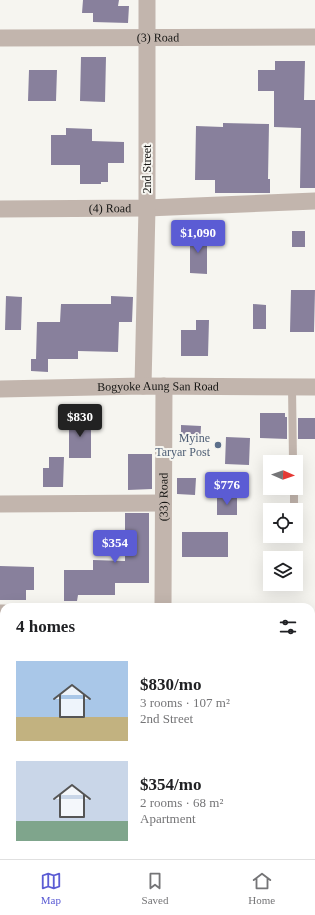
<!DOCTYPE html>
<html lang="en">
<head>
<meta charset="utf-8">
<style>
  body { margin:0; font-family:Georgia,serif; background:#f6f6f6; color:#202124; height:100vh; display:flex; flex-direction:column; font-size:15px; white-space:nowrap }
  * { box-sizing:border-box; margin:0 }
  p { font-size:13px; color:#757577 }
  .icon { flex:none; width:22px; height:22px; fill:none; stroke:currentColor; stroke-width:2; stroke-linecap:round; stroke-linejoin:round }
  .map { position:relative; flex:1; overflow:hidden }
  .panel { position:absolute; left:0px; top:603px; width:315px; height:256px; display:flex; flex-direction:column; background:#fff; border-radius:12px 12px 0 0; box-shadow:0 4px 16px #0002 }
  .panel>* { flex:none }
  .needle { width:26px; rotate:92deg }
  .buttons { position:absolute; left:263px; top:455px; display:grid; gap:8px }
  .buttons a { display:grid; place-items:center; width:40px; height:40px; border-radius:0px; background:#fff; box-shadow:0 4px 16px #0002; font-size:20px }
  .price { position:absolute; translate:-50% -34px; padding:0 9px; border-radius:4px; background:#5b5cd4; color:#fff; font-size:13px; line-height:26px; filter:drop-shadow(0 1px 2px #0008) }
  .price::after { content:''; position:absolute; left:50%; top:24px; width:12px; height:9px; margin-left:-6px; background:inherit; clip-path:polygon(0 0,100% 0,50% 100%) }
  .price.selected { background:#222; color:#fff }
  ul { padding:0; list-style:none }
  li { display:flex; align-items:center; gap:12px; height:100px; padding:0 16px }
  li span { display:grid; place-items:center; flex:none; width:112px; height:80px; border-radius:0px; color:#555 }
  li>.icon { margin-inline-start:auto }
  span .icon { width:48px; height:48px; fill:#fffc; stroke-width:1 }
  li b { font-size:17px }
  h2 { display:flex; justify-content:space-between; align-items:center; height:48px; padding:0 16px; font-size:17px }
  .dock { display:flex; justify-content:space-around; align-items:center; height:56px; border-top:1px solid #e0e0e0; background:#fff; font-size:11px; color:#757577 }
  .dock a { display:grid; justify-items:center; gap:2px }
  .dock .selected { color:#5b5cd4 }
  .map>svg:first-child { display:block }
  .building { fill:#88809c }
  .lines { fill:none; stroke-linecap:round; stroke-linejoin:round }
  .lane { stroke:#c2b5ad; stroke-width:8 }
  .street { stroke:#c2b5ad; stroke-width:17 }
  .service-dot { fill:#5c6f8a; stroke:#f6f5f0; stroke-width:1.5 }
  .labels { text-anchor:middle; stroke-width:4; stroke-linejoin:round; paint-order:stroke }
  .street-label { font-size:12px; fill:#161614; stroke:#f6f5f0 }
  .service-label { font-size:12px; fill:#4e5e75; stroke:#f6f5f0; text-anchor:end }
</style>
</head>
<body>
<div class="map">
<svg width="315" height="859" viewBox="0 0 315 859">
  <rect width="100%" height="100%" fill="#f6f5f0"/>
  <path class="building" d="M83 0H119L118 6H129L128 23 93 22V13H82Z
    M81 57H106L105 102 80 101Z
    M275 61H305L304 100H315V188H300L301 128 274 127V91H258V70H275Z
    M29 70H57L56 101H28Z
    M223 123 269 124 268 179H270V193H215V180H195L196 126 223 127Z
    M66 128 92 129V141L124 142V163H108V182H101V184H80V165H51V135H66Z
    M292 231H305V247H292Z
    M190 235 207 236V274L190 273Z
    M291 290H315L314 332H290Z
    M6 296 22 297 21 330H5Z
    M111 296 133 297 132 322H119L118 352 78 351V359H48V372L31 371V359H36L37 322H60L61 304H111Z
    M253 304 266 305V329H253Z
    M196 320H209L208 356H181V330H196Z
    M260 413H285V417H287V439L260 438Z
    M69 417H91V458H69Z
    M298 418H315V439H298Z
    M181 425 201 426 200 444 181 443Z
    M226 437 250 438 249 465 225 464Z
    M128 454H152V489L128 490Z
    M49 457H64L63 487H43V468H49Z
    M177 478H196L195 495 177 494Z
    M217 497H237V515H217Z
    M125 513H149V583H115V595H78L77 601H64V570H93V560L125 561Z
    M182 532H228V557H182Z
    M0 566 34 567V590H26V600H0Z"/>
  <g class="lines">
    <path class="lane" d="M292 387 293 462
      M294 488V504"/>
    <g class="street">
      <path id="s1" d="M0 38 315 37"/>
      <path id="s2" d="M0 209 147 208 315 201"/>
      <path d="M143 386 147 208V0"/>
      <path id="s3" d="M0 389 143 386 315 387"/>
      <path d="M0 504 162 503"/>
      <path id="s4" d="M163 607 164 386"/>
      <path d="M0 613H4"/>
      <path d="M0 724H4"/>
      <path d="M0 830H4"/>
      <path d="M165 855V859"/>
    </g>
  </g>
  <circle class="service-dot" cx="218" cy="445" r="4"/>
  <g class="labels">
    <g class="street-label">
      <text dy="4" stroke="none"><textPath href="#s1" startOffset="158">(3) Road</textPath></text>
      <text transform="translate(147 169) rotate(-90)" y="4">2nd Street</text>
      <text dy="4" stroke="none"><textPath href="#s2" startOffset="110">(4) Road</textPath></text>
      <text dy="4" stroke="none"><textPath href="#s3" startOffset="158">Bogyoke Aung San Road</textPath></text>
      <text dy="4" stroke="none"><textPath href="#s4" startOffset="110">(33) Road</textPath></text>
    </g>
    <g class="service-label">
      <text x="210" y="442">Myine<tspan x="210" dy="14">Taryar Post</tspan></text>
    </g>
  </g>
</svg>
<div class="buttons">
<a><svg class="needle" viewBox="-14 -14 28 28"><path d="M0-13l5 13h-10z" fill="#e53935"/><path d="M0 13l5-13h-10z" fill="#757577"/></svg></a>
<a><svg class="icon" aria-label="locate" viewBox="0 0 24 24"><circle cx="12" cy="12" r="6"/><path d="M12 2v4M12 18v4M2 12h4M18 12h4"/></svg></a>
<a><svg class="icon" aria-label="layers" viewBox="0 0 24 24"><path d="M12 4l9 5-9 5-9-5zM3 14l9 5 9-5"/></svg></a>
</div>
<b class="price" style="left:198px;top:254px">$1,090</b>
<b class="price selected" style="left:80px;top:438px">$830</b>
<b class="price" style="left:227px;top:506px">$776</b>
<b class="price" style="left:115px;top:564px">$354</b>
<section class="panel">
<h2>4 homes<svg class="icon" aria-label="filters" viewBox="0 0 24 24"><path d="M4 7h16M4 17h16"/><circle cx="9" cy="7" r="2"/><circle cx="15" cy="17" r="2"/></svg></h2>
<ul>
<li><span style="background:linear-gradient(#a9c7e8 70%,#c2b280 0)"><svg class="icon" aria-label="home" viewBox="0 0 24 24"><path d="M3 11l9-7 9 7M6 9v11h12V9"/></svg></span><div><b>$830/mo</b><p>3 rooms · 107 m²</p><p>2nd Street</p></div></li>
<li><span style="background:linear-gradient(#c9d6e8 75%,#7fa58c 0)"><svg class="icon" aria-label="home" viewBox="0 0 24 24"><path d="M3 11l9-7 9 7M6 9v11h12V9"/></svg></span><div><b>$354/mo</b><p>2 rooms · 68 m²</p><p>Apartment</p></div></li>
</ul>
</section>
</div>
<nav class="dock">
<a class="selected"><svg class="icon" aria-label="map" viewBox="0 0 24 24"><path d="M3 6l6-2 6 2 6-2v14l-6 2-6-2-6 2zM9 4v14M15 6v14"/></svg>Map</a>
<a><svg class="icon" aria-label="saved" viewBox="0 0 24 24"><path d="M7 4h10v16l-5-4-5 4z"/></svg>Saved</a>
<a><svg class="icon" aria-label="home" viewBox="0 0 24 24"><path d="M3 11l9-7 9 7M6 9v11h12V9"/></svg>Home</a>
</nav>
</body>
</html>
